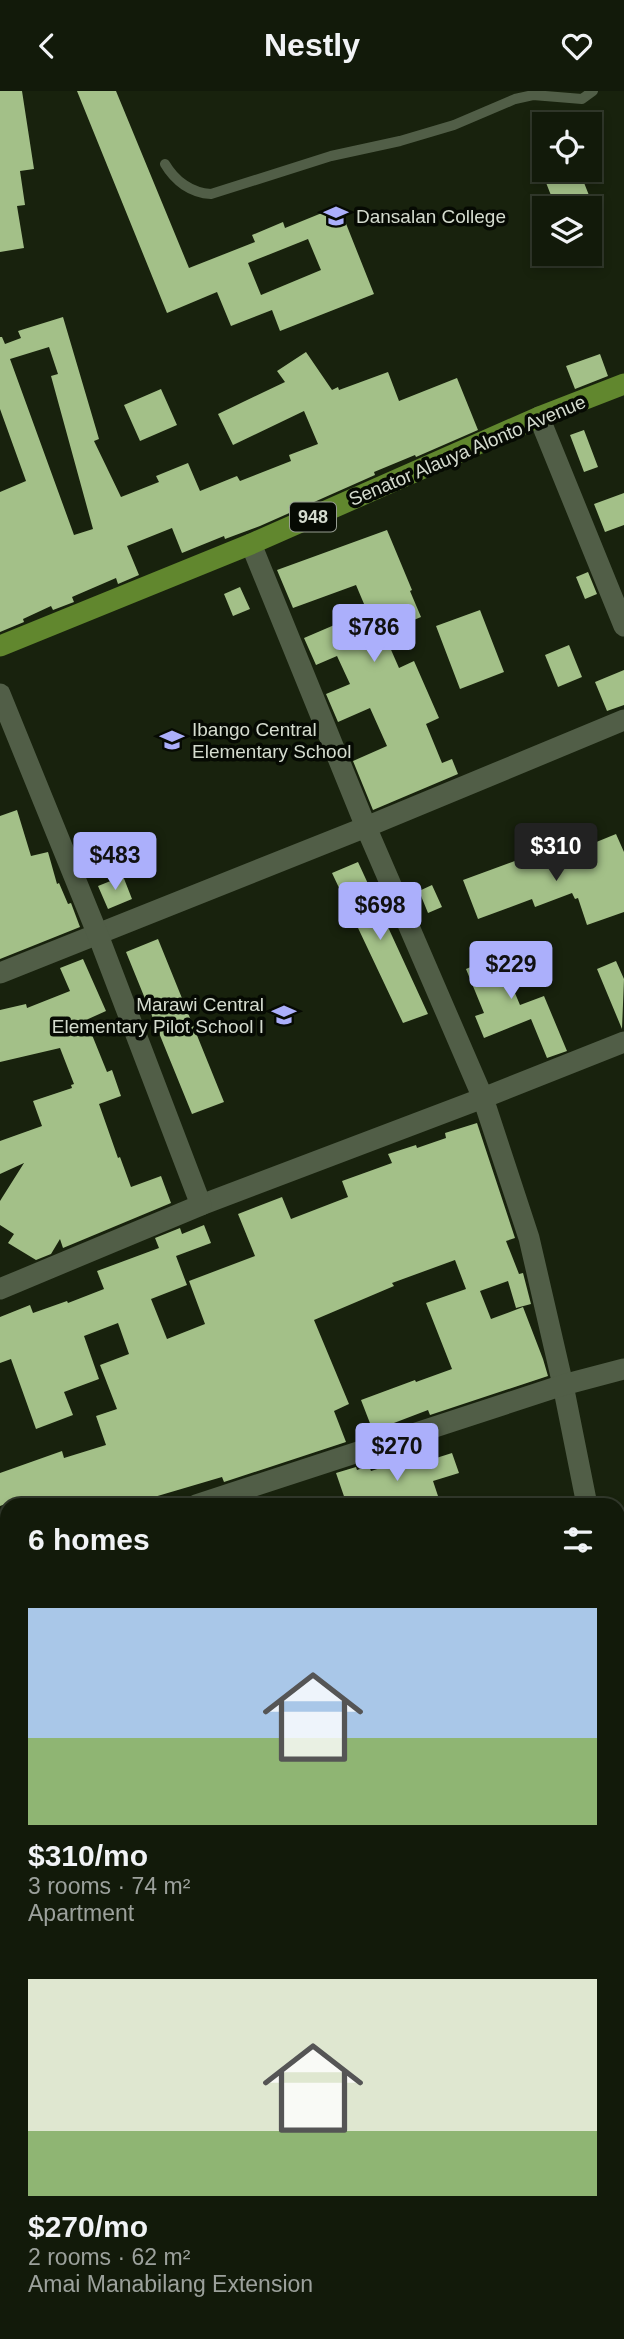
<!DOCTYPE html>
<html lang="en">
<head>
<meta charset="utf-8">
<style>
  body { margin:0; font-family:Helvetica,sans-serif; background:#1f2718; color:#f1f3f6; height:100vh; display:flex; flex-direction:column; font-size:26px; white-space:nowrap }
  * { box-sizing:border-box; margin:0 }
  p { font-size:23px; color:#9ca19c }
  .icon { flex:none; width:38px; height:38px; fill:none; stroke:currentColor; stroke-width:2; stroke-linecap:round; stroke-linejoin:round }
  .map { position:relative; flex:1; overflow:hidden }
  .drawer { position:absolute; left:0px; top:1407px; width:625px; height:842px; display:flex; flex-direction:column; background:#121a0a; border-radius:21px 21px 0 0; box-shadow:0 4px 10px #0003,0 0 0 2px #31382b }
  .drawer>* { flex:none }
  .tools { position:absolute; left:532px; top:21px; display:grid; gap:14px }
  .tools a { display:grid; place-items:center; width:70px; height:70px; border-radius:0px; background:#121a0a; box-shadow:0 4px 10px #0003,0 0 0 2px #31382b; font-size:35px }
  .price { position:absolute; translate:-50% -60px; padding:0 16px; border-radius:7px; background:#abaffb; color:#111; font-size:23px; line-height:46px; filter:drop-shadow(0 2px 4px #0008) }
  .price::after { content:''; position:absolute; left:50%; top:42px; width:21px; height:16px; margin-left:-10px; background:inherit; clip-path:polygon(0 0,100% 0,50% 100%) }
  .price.selected { background:#222; color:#fff }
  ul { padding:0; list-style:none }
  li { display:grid; align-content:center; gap:14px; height:371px; padding:0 28px }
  li span { display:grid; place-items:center; height:217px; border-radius:0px; color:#555 }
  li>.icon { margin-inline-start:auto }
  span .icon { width:126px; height:126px; fill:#fffc; stroke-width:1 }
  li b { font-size:30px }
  h2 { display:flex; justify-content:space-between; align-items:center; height:84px; padding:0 28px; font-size:30px }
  header { display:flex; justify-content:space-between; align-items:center; height:91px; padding:0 28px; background:#121a0a; font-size:32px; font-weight:800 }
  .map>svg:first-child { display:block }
  .building { fill:#a3c088; fill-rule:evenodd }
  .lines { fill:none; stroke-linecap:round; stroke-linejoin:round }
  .service { stroke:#515e47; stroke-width:10 }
  .minor { stroke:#515e47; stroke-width:21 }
  .tertiary { stroke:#515e47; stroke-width:21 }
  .secondary { stroke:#515e47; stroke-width:21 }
  .primary { stroke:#61872e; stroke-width:21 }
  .labels { text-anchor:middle; stroke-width:7; stroke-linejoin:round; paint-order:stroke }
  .shield { fill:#060a03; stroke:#979d92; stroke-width:2 }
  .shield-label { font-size:18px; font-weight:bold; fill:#d5dccf }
  .poi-label { font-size:19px; fill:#d5dccf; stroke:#060a03; text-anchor:start }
  .street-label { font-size:19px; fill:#d5dccf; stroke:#060a03 }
</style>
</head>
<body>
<header><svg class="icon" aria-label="back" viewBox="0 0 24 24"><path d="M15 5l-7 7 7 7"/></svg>Nestly<svg class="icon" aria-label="heart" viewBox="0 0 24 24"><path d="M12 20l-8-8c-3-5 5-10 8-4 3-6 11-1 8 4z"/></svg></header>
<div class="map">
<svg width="624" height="2248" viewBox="0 0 624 2248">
  <rect width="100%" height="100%" fill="#18220d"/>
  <path class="building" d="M0 0H22L34 78 20 80 25 114 17 115 24 157 0 161Z
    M77 0H116L189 177 255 151 252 144 283 131 285 137 339 115 374 203 280 240 272 219 231 235 217 201 167 222ZM308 148 321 179 261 204 248 172Z
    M541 79H579L594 117H556Z
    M63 226 99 348 94 350 121 406 159 391 156 385 188 372 200 400 237 385 240 390 291 370 289 364 318 353 304 320 233 354 218 323 285 291 277 280 306 261 332 299 338 296 339 299 388 281 399 310 457 287 478 339 416 366 415 364 374 381 375 384 260 435 225 448 224 445 182 462 172 437 127 455 139 484 118 493 116 487 72 506 74 511 53 519 51 515 23 528 24 531 0 541V401L26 390 0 318V246H2L5 253 21 247 18 240ZM49 256 58 283 51 285 93 438 74 444 10 268Z
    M600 263 608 285 575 298 566 275Z
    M161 298 177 334 140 350 124 314Z
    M584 339 598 376 584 381 570 344Z
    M624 402V434L605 441 594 413Z
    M387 439 412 499 410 500 421 526 385 541V545L399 577 414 570 439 627 426 633 442 672 452 668 458 683 373 719 353 670 387 655 370 617 338 631 326 603 350 593 337 565 316 574 304 547 367 520 356 494 293 517 277 479Z
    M588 481 597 503 585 508 576 486Z
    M240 496 250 518 233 525 224 503Z
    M480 519 504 581 460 598 436 535Z
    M569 554 582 586 558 596 545 564Z
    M624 579V614L607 620 595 591Z
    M17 719 31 765 48 761 57 793 59 792 68 813 71 812 80 836 0 868V725Z
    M616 743 624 761V821L587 834 578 807 575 808 572 802 535 816 532 808 478 828 463 789 542 760 548 777 592 760 589 754Z
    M358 771 428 923 403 932 332 782Z
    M123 785 132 808 108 818 98 795Z
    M432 794 442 816 428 822 419 800Z
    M158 848 224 1011 192 1023 126 861Z
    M519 855 529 880 509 888 520 914 544 905 567 960 547 967 531 928 484 947 475 925 484 922 466 878Z
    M83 868 106 920 86 929 107 981 112 979 121 1005 99 1013 118 1067 120 1066 131 1096 161 1085 171 1112 63 1157 60 1148 51 1163 36 1169 8 1152 14 1143 0 1134V1110L24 1072 0 1083V1050L42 1035 33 1010 72 997 71 994 74 993 60 957 0 971V919L26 913 27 917 70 900 60 877Z
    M616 870 624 888 622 938 597 878Z
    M477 1032 515 1147 506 1150 519 1183 523 1182 531 1213 516 1217 508 1190 480 1200 491 1228 523 1216 543 1268 548 1285 430 1324 428 1319 373 1340 361 1309 415 1289 416 1291 452 1278 426 1212 466 1198 455 1169 392 1192 394 1195 314 1229 349 1313 334 1320 346 1351 224 1391 222 1386 127 1414H122L121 1411 108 1414H27L24 1406 0 1415V1382L62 1360 64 1367 106 1354 96 1325 117 1318 100 1274 129 1263 118 1232 84 1245 99 1288 64 1301 73 1324 36 1338 11 1268 0 1272V1226L30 1214 33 1222 67 1210 68 1212 104 1198 97 1180 159 1157 155 1147 180 1137 182 1143 204 1134 211 1152 176 1165 187 1194 151 1208 167 1248 205 1233 189 1190 255 1165 238 1123 282 1106 291 1128 348 1106 342 1090 392 1072 388 1063 416 1054 417 1057 446 1047 445 1042Z
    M452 1362 459 1382 433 1390 441 1414H347L336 1382 356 1376 357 1379 369 1375 371 1380 409 1368 411 1375Z"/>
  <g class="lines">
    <path class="service" d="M165 73C175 90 191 102 211 103L331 65 400 50 454 34 515 8 533 4 582 8 593 0
      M618 1716 624 1714"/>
    <path class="minor" d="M539 326 624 535
      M251 453 366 736 483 1007 529 1147 563 1294 587 1414
      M0 882 366 736 624 629
      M201 1114 483 1007 624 951
      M618 1560 624 1590
      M618 1623 624 1622
      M618 1989 624 1988
      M0 2086 7 2085"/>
    <path class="tertiary" d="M196 1414 563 1294 624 1278
      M0 1478 7 1476"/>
    <path class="secondary" d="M0 603 98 844 201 1114 0 1198
      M0 1578 7 1599
      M155 2242 156 2248"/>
    <path class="primary" d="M0 555 251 453 539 326 624 293"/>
  </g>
  <defs>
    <g id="university-bare" transform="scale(1.89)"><path d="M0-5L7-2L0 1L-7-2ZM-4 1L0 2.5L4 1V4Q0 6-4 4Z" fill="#abaffb" stroke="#060a03" stroke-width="2.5" paint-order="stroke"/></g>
    <g id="school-bare" transform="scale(1.89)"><path d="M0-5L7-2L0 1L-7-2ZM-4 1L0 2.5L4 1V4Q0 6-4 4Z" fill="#abaffb" stroke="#060a03" stroke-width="2.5" paint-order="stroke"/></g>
  </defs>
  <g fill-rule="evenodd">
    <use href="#university-bare" x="336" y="125"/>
    <use href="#school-bare" x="172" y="649"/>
    <use href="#school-bare" x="284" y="924"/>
  </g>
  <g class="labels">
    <rect class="shield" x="290" y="411.5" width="46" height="29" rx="5"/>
    <g class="shield-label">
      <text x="313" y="432">948</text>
    </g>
    <g class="poi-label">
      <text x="356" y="132">Dansalan College</text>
      <text x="192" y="645">Ibango Central<tspan x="192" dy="22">Elementary School</tspan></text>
      <text x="264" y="920" text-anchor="end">Marawi Central<tspan x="264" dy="22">Elementary Pilot School I</tspan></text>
    </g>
    <g class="street-label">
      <text transform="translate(467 359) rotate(-23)" y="7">Senator Alauya Alonto Avenue</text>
    </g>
  </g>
</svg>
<div class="tools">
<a><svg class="icon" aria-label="locate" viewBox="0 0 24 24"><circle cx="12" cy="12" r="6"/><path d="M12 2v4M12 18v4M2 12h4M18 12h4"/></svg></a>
<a><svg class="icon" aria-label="layers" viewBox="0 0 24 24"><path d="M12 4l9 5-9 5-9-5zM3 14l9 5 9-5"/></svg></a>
</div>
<b class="price" style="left:374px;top:573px">$786</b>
<b class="price selected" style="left:556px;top:792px">$310</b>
<b class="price" style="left:115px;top:801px">$483</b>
<b class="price" style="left:380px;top:851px">$698</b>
<b class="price" style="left:511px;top:910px">$229</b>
<b class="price" style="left:397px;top:1392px">$270</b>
<section class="drawer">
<h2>6 homes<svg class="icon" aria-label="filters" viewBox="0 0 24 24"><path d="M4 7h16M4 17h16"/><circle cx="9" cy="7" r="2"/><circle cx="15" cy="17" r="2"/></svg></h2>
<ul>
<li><span style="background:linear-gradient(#a9c7e8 60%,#8fb573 0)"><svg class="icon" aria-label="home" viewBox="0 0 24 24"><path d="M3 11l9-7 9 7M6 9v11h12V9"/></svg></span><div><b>$310/mo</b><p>3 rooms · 74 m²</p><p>Apartment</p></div></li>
<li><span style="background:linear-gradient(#dfe7d0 70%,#8fb573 0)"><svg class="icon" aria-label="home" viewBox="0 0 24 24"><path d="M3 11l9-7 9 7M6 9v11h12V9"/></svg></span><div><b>$270/mo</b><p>2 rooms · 62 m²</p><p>Amai Manabilang Extension</p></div></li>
</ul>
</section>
</div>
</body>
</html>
